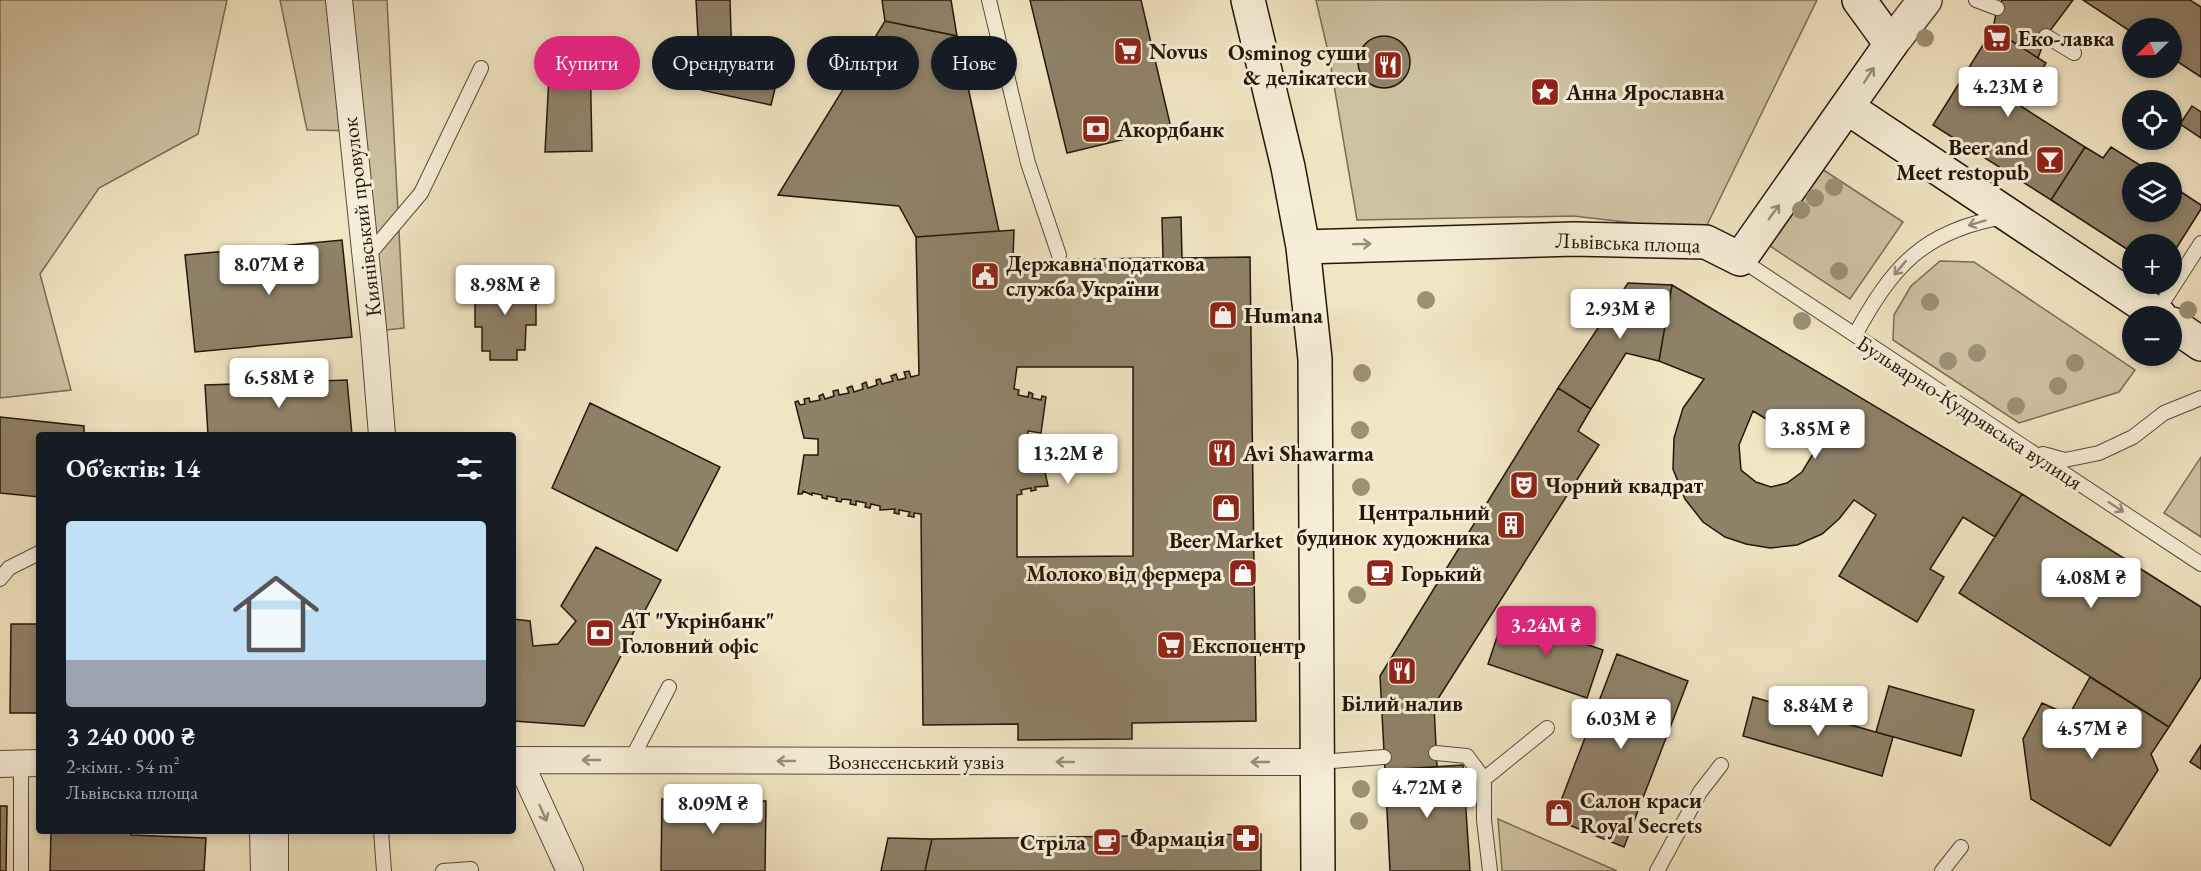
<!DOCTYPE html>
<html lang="uk">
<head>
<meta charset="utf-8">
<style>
  body { margin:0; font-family:"EB Garamond",serif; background:#20242c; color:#f1f3f6; height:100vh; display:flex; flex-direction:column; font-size:22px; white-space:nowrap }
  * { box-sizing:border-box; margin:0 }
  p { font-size:20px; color:#9ea1a6 }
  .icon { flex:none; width:33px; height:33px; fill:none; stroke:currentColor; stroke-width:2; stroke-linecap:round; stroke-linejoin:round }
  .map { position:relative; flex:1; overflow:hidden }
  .details { position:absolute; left:36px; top:432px; width:480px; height:402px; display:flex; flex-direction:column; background:#171b24; border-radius:6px; box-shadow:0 3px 9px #0003 }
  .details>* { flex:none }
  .banner { position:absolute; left:534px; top:36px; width:570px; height:54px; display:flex; gap:12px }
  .needle { width:39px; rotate:247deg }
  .tools { position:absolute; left:2122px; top:18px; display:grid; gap:12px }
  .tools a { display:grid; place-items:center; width:60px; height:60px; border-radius:50%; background:#171b24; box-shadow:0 3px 9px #0003; font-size:30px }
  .price { position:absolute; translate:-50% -51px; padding:0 14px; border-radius:6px; background:#fff; color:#222; font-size:20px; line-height:39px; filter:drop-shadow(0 2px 3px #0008) }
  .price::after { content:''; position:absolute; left:50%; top:36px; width:18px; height:14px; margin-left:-9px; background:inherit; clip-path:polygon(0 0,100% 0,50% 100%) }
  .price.current { background:#db2777; color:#fff }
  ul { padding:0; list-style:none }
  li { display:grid; align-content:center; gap:12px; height:318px; padding:0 30px }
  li+li { border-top:2px solid #363941 }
  li span { display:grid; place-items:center; height:186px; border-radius:6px; color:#555 }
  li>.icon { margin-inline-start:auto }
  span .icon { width:108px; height:108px; fill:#fffc; stroke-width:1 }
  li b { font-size:26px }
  h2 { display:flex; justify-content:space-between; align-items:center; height:72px; padding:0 30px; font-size:26px }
  .tag { padding:0 21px; border-radius:27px; background:#171b24; box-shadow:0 3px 9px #0003; font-size:21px; line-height:54px }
  .tag.current { background:#db2777; color:#fff }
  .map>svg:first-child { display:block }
  .green { fill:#cec2a3; stroke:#796c56; stroke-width:1.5 }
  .building { fill:#8f8269; stroke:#241708; stroke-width:1.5; fill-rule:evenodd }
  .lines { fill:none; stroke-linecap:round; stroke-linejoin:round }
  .service-casing { stroke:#574a37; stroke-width:16 }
  .minor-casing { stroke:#574a37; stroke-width:28 }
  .tertiary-casing { stroke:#574a37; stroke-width:36 }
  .secondary-casing { stroke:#241708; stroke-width:36 }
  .service { stroke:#f6eed8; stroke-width:14 }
  .minor { stroke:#f6eed8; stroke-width:26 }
  .tertiary { stroke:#f6eed8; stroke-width:33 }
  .secondary { stroke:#f6eed8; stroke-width:33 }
  .tree { fill:#9c9075 }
  .oneway { stroke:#988d7a }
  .labels { text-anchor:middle; stroke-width:6; stroke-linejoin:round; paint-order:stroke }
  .poi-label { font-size:22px; font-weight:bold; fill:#241708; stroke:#f6eed8; text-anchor:start }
  .street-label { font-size:22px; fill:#241708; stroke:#f6eed8 }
</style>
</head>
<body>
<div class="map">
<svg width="2201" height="871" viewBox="0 0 2201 871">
  <rect width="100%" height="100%" fill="#f1e5c3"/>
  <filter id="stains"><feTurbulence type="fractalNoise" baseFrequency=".00333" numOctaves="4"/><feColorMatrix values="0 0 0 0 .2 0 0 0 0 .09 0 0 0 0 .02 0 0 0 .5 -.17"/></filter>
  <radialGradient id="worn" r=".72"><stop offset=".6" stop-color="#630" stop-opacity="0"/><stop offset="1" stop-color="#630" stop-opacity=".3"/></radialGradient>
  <path class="green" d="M0 0H227L198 134 99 188 40 274 71 390 0 398Z
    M280 0H387L404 328 386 330 365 131 307 130Z
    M1316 0H1817L1704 231 1573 216 1357 220 1329 56Z
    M1822 169 1903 222 1850 299 1770 246Z
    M1940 261 1974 262 2135 370 2119 392 2019 423 1893 340 1894 315 1911 286Z
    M2201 457V537L2164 513Z
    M1498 819 1617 871H1502Z"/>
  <path class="building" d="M696 0H730L732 62 779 72 771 105 701 90Z
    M882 0H951L957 36 885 21Z
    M1030 0H1141L1171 128 1067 153Z
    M2002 0H2073L2046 36 2038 58 1993 29 1997 8Z
    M2083 0H2190L2201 7V77L2172 58V28H2133V33Z
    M885 21 957 36 999 231 916 237 899 206 778 195Z
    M1993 29 2046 63 2019 105 2085 147 2051 200 1933 125Z
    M1358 62a26 26 0 1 1 52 0a26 26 0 1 1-52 0Z
    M590 52 592 151 545 152 550 57Z
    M2192 106 2201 112V138L2180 124Z
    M2085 147 2103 158 2111 147 2151 172H2133V212H2172V186L2201 205V209L2172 255V244H2133V253L2051 200Z
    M1181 217 1182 258 1250 257 1256 721 1132 723V739L1018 740V724L923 725 921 514 914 513V517L908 516 910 512 899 510V514L894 513 895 509 880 510V506L871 504 870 508 865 507 866 503 856 501V505L850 504 851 500 842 499 841 502 836 501 837 498 827 496V499L822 498V495L812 493V495L803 491 802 494H798L804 455H818V439L804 438 795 402 798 401 800 405 805 404 804 399 809 398 810 402 820 400 819 396 823 394 825 399 834 396 833 391 838 390 839 395 849 393 847 388 852 386 854 392 863 389 862 384 866 382 868 388 877 385 876 380 880 379 882 384 893 381 891 376 896 374 898 380 906 378 904 372 909 371 911 377 919 375 916 237 1014 230 1013 260 1163 258 1162 218ZM1017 367H1133V556L1017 557V495L1022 494 1021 490 1031 488V491L1036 490 1035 487 1048 486 1041 453 1026 451 1028 431 1041 433 1046 397 1042 396 1041 400 1032 398 1033 394 1029 392 1028 397 1018 395 1019 390 1014 389Z
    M342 240 352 337 195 352 185 255Z
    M475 281H536V325H526L525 350H517V360H490V351H482V327H475Z
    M1628 283 1672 285 1659 361 1626 353 1591 409 1558 388Z
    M1672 285 2022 494 1995 537 1963 517 1930 569 1944 577 1917 622 1839 576 1876 515 1854 500 1839 519 1822 534 1797 545 1770 548 1746 544 1725 537 1703 522 1685 499 1673 469 1674 438 1683 408 1704 379 1659 361ZM1753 411 1816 449 1802 472 1787 483 1771 487 1756 482 1741 470 1739 445Z
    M347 380 352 435H208L205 385Z
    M1558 388 1591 409 1578 431 1599 445 1434 705 1437 767 1385 770 1380 676Z
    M590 403 720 467 677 551 552 488Z
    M0 417 84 426V435H39V497L0 493Z
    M2022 494 2201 607V677L2169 727 1959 593Z
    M596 547 661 580 584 726 513 721V619L530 621 533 646 558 644 576 621 561 606Z
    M1504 616 1603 650 1587 698 1488 664Z
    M11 624H39V713H10Z
    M1617 654 1688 681 1624 847 1554 819Z
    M2090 677 2169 727 2151 754 2158 770 2110 846 2031 799 2023 739 2042 703 2069 715Z
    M1889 686 1974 710 1961 756 1876 732Z
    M1753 697 1893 737 1882 776 1743 736Z
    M2201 745V769L2190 762Z
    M1463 765 1470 871H1390L1385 770Z
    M662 799 766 801 765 871H661Z
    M0 806H7L6 871H0Z
    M51 831H131V835L206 838 204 871H50Z
    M1261 834V871H925L932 839Z
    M888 838 932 839 925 871H881Z"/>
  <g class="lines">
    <g class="service-casing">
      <path id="service" d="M989 0 1028 163 1059 255
        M1976 0 1997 8
        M2046 36 2074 53
        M366 258 421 193 481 68
        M1740 259 2201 564
        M2156 313 2201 243
        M1855 335C1892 267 1923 231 2003 217
        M2043 454 2065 460 2099 453 2133 437 2164 413 2201 398
        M0 579 9 568 39 553
        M1436 753 1467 756 1484 779V820L1490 871
        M631 760 669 687
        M1319 762 1384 757
        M1484 779 1547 728
        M281 831V871
        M381 831 384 871
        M21 871V764
        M443 871 471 869
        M1657 871 1700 792 1721 765
        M1942 871 1961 847"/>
    </g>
    <g class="minor-casing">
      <path id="minor" d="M339 0 374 337 382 435
        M513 760 1319 762
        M519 760 570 871
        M0 764 39 763
        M263 831 264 871"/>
    </g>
    <g class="tertiary-casing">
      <path id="tertiary" d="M1891 44 1925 0"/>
    </g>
    <g class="secondary-casing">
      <path id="secondary" d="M1248 0 1288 167 1303 247 1315 359 1318 871
        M1848 108 2160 316
        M1303 247 1574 239 1706 242 1740 259 1891 44 1859 0
        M2172 324 2201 344"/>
    </g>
    <use href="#service" class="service"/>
    <use href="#minor" class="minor"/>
    <use href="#tertiary" class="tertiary"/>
    <use href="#secondary" class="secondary"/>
  </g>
  <g class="tree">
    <circle cx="1925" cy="38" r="9"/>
    <circle cx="1834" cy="187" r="9"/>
    <circle cx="1815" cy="198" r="9"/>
    <circle cx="1801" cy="210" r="9"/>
    <circle cx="1839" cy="271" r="9"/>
    <circle cx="1426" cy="300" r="9"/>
    <circle cx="1930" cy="302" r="9"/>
    <circle cx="2188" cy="310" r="9"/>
    <circle cx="1802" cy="321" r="9"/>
    <circle cx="1977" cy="353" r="9"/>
    <circle cx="1948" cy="361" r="9"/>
    <circle cx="2075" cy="363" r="9"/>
    <circle cx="1362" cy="373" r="9"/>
    <circle cx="2058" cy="386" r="9"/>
    <circle cx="2016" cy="406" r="9"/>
    <circle cx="1360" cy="430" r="9"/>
    <circle cx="1361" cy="487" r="9"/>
    <circle cx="1357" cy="595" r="9"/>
    <circle cx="1361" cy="789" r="9"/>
    <circle cx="1359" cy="821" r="9"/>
  </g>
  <defs><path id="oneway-shaft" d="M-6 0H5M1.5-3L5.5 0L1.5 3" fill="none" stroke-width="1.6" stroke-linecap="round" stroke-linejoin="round" transform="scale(1.5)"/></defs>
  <g class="oneway">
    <use href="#oneway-shaft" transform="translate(1869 75) rotate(-57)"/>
    <use href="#oneway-shaft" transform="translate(1774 212) rotate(-54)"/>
    <use href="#oneway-shaft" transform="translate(1977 223) rotate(163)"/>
    <use href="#oneway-shaft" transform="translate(1362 244) rotate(-2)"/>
    <use href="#oneway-shaft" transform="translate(1900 268) rotate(130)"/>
    <use href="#oneway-shaft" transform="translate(2116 507) rotate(33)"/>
    <use href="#oneway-shaft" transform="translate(591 760) rotate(-180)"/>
    <use href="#oneway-shaft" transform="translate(786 761) rotate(-180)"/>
    <use href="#oneway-shaft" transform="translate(1065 762) rotate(-180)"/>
    <use href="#oneway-shaft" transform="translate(1260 762) rotate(-180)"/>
    <use href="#oneway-shaft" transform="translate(543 813) rotate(66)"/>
  </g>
  <defs>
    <g id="supermarket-square" transform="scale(1.5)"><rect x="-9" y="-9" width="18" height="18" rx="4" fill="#8f2418" stroke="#f6eed8"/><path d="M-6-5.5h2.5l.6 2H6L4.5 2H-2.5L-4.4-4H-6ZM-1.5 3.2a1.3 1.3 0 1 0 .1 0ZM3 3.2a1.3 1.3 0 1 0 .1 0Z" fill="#fff"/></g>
    <g id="restaurant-square" transform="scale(1.5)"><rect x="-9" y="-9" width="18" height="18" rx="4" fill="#8f2418" stroke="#f6eed8"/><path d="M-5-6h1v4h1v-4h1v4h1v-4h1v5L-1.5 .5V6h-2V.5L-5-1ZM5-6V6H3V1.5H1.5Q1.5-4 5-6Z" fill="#fff"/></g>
    <g id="sight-square" transform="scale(1.5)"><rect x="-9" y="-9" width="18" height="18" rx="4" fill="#8f2418" stroke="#f6eed8"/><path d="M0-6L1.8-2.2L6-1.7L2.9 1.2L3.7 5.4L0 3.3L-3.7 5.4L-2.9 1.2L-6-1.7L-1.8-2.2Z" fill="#fff"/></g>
    <g id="bank-square" transform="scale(1.5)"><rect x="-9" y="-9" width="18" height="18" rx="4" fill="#8f2418" stroke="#f6eed8"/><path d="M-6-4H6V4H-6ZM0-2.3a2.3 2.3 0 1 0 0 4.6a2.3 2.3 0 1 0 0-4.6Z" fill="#fff"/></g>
    <g id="bar-square" transform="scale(1.5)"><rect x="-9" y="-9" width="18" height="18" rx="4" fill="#8f2418" stroke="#f6eed8"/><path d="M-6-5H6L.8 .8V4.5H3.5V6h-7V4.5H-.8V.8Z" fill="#fff"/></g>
    <g id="civic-square" transform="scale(1.5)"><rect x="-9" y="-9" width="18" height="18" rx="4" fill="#8f2418" stroke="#f6eed8"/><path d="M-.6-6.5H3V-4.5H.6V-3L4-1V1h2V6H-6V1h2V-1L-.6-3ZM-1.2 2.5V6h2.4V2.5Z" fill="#fff"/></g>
    <g id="shop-square" transform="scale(1.5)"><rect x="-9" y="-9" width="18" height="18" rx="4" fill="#8f2418" stroke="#f6eed8"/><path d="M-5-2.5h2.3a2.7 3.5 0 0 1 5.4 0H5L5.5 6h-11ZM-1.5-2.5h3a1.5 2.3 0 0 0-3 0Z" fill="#fff"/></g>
    <g id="theatre-square" transform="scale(1.5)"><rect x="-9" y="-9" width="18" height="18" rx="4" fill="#8f2418" stroke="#f6eed8"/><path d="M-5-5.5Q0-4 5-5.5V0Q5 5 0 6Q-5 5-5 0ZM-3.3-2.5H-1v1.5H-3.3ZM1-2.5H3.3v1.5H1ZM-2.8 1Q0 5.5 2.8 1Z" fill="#fff"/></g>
    <g id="building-square" transform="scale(1.5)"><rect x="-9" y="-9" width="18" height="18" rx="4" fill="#8f2418" stroke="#f6eed8"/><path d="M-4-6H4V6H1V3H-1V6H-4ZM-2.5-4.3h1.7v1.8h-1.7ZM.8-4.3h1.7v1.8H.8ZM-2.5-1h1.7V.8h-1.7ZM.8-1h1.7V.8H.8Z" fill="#fff"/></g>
    <g id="cafe-square" transform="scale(1.5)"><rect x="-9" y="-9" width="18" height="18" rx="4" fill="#8f2418" stroke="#f6eed8"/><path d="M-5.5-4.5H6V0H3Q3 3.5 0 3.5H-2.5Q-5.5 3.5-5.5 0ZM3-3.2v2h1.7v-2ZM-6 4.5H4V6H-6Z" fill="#fff"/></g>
    <g id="pharmacy-square" transform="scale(1.5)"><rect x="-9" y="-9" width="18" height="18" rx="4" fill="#8f2418" stroke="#f6eed8"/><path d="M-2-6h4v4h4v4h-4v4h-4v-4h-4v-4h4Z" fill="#fff"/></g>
  </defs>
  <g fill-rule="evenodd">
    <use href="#supermarket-square" x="1997" y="38"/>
    <use href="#supermarket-square" x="1128" y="51"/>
    <use href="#restaurant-square" x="1388" y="65"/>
    <use href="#sight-square" x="1545" y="92"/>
    <use href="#bank-square" x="1096" y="129"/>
    <use href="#bar-square" x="2050" y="160"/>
    <use href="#civic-square" x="985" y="276"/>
    <use href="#shop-square" x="1223" y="315"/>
    <use href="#restaurant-square" x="1222" y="453"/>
    <use href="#theatre-square" x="1524" y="485"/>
    <use href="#shop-square" x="1226" y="508"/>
    <use href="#building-square" x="1511" y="525"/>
    <use href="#shop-square" x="1243" y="573"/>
    <use href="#cafe-square" x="1380" y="573"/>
    <use href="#bank-square" x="600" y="633"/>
    <use href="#supermarket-square" x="1171" y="645"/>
    <use href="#restaurant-square" x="1402" y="671"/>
    <use href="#shop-square" x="1559" y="813"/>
    <use href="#pharmacy-square" x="1246" y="838"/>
    <use href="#cafe-square" x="1107" y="842"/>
  </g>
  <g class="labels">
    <g class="poi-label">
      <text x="2018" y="46">Еко-лавка</text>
      <text x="1149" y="59">Novus</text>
      <text x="1367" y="60" text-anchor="end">Osminog суши<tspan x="1367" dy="25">&amp; делікатеси</tspan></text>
      <text x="1566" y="100">Анна Ярославна</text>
      <text x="1117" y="137">Акордбанк</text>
      <text x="2029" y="155" text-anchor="end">Beer and<tspan x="2029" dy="25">Meet restopub</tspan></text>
      <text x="1006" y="271">Державна податкова<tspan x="1006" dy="25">служба України</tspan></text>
      <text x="1244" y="323">Humana</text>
      <text x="1243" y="461">Avi Shawarma</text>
      <text x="1545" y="493">Чорний квадрат</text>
      <text x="1490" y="520" text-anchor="end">Центральний<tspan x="1490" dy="25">будинок художника</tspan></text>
      <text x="1226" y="548" text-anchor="middle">Beer Market</text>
      <text x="1222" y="581" text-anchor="end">Молоко від фермера</text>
      <text x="1401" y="581">Горький</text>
      <text x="621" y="628">АТ "Укрінбанк"<tspan x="621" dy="25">Головний офіс</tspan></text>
      <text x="1192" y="653">Експоцентр</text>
      <text x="1402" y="711" text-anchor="middle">Білий налив</text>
      <text x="1580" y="808">Салон краси<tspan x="1580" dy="25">Royal Secrets</tspan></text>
      <text x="1225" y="846" text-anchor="end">Фармація</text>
      <text x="1086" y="850" text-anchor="end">Стріла</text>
    </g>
    <g class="street-label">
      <text transform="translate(361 217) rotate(-97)" y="8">Киянівський провулок</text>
      <text transform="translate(1628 242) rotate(2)" y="8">Львівська площа</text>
      <text transform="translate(1970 412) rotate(33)" y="8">Бульварно-Кудрявська вулиця</text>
      <text x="916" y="769">Вознесенський узвіз</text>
    </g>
  </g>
  <rect width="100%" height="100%" filter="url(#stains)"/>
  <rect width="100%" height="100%" fill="url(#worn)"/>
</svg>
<div class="tools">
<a><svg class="needle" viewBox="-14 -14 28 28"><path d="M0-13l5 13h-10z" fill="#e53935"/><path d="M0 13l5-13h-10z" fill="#9ea1a6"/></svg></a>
<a><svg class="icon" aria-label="locate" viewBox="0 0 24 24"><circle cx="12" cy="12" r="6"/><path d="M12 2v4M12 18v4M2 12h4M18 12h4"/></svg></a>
<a><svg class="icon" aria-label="layers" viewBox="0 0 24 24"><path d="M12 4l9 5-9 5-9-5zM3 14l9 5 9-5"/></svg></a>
<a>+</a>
<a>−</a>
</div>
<b class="price" style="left:2008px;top:118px">4.23M ₴</b>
<b class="price" style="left:269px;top:296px">8.07M ₴</b>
<b class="price" style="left:505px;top:316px">8.98M ₴</b>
<b class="price" style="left:1620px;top:340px">2.93M ₴</b>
<b class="price" style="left:279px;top:409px">6.58M ₴</b>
<b class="price" style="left:1815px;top:460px">3.85M ₴</b>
<b class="price" style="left:1068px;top:485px">13.2M ₴</b>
<b class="price" style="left:2091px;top:609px">4.08M ₴</b>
<b class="price current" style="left:1546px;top:657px">3.24M ₴</b>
<b class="price" style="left:1818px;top:737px">8.84M ₴</b>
<b class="price" style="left:1621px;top:750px">6.03M ₴</b>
<b class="price" style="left:2092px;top:760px">4.57M ₴</b>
<b class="price" style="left:1427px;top:819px">4.72M ₴</b>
<b class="price" style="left:713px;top:835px">8.09M ₴</b>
<div class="banner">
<a class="tag current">Купити</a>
<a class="tag">Орендувати</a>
<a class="tag">Фільтри</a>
<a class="tag">Нове</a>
</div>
<section class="details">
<h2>Об’єктів: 14<svg class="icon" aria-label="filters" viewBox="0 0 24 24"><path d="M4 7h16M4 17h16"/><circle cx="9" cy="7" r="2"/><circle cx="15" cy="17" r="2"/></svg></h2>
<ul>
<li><span style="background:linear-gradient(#bfe0f5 75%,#9aa5b1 0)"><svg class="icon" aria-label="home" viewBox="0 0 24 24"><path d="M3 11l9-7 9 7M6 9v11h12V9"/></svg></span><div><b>3 240 000 ₴</b><p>2-кімн. · 54 m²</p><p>Львівська площа</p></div></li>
</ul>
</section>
</div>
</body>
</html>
